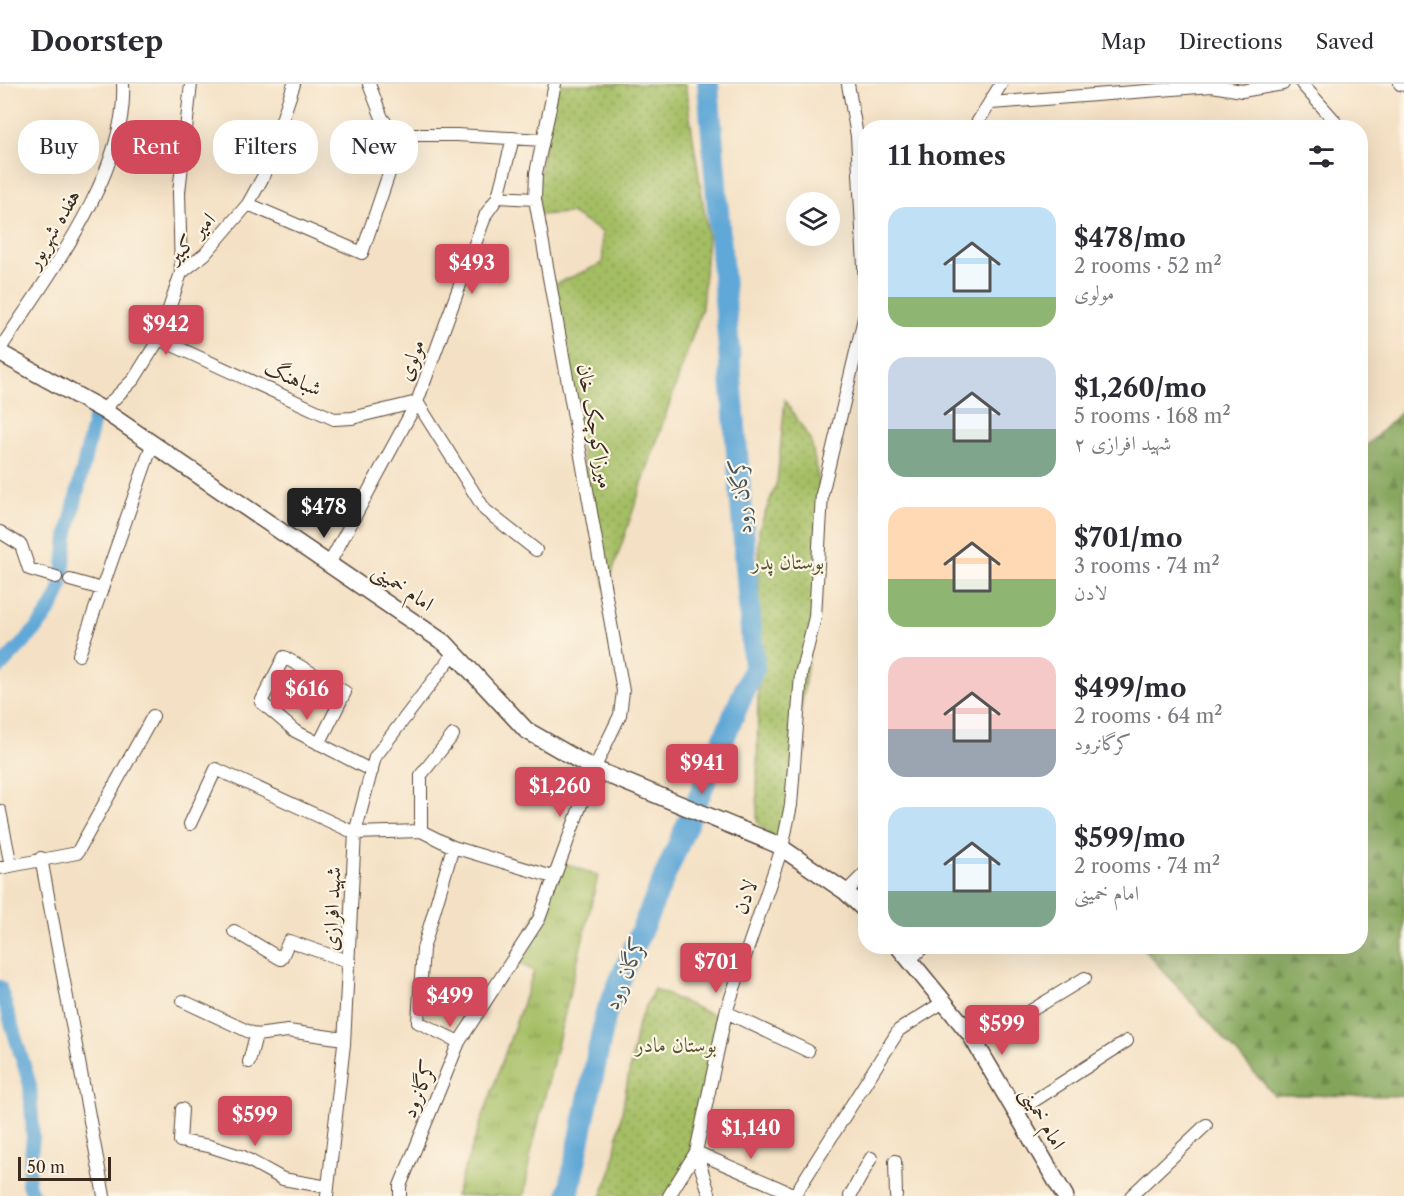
<!DOCTYPE html>
<html lang="en">
<head>
<meta charset="utf-8">
<style>
  body { margin:0; font-family:"Libre Caslon Text",Amiri,serif; background:#f7f7f7; color:#2b2b33; height:100vh; display:flex; flex-direction:column; font-size:22px; white-space:nowrap }
  * { box-sizing:border-box; margin:0 }
  p { font-size:20px; color:#7c7c81 }
  .icon { flex:none; width:33px; height:33px; fill:none; stroke:currentColor; stroke-width:2; stroke-linecap:round; stroke-linejoin:round }
  .map { position:relative; flex:1; overflow:hidden }
  .panel { position:absolute; left:858px; top:36px; width:510px; height:834px; display:flex; flex-direction:column; background:#fff; border-radius:24px; box-shadow:0 6px 24px #0002 }
  .panel>* { flex:none }
  .hud { position:absolute; left:18px; top:36px; width:570px; height:54px; display:flex; gap:12px }
  .controls { position:absolute; left:786px; top:108px; display:grid; gap:12px }
  .controls a { display:grid; place-items:center; width:54px; height:54px; border-radius:50%; background:#fff; box-shadow:0 6px 24px #0002; font-size:30px }
  .scale { position:absolute; left:18px; bottom:15px; width:93px; box-sizing:border-box; padding-left:6px; border:3px solid #3b2a1e; border-top:0; font-size:16px; line-height:21px; white-space:nowrap; color:#3b2a1e; -webkit-text-stroke:4px #fcf5e5; paint-order:stroke }
  .price { position:absolute; translate:-50% -51px; padding:0 14px; border-radius:6px; background:#d1495b; color:#fff; font-size:20px; line-height:39px; filter:drop-shadow(0 2px 3px #0008) }
  .price::after { content:''; position:absolute; left:50%; top:36px; width:18px; height:14px; margin-left:-9px; background:inherit; clip-path:polygon(0 0,100% 0,50% 100%) }
  .price.current { background:#222; color:#fff }
  ul { padding:0; list-style:none }
  li { display:flex; align-items:center; gap:18px; height:150px; padding:0 30px }
  li span { display:grid; place-items:center; flex:none; width:168px; height:120px; border-radius:18px; color:#555 }
  li>.icon { margin-inline-start:auto }
  span .icon { width:72px; height:72px; fill:#fffc; stroke-width:1 }
  li b { font-size:26px }
  h2 { display:flex; justify-content:space-between; align-items:center; height:72px; padding:0 30px; font-size:26px }
  .pill { padding:0 21px; border-radius:24px; background:#fff; box-shadow:0 6px 24px #0002; font-size:21px; line-height:54px }
  .pill.current { background:#d1495b; color:#fff }
  header { display:flex; align-items:center; gap:36px; box-sizing:border-box; height:84px; padding:0 30px; background:#fff; border-bottom:2px solid #e1e1e2 }
  header strong { font-size:28px }
  nav { display:flex; gap:33px; margin-inline-start:auto; font-size:21px }
  .map>svg:first-child { display:block }
  .grass { fill:url(#grass-tufts); stroke:#707441; stroke-width:1.5 }
  .forest { fill:url(#forest-firs); stroke:#5f683c; stroke-width:1.5 }
  .park { fill:url(#park-dots); stroke:#707441; stroke-width:1.5 }
  .lines { fill:none; stroke-linecap:round; stroke-linejoin:round }
  .canal { stroke:#61a8d7; stroke-width:14 }
  .river { stroke:#61a8d7; stroke-width:22 }
  .minor-casing { stroke:#574537; stroke-width:14 }
  .major-casing { stroke:#574537; stroke-width:19 }
  .minor { stroke:#fff; stroke-width:12 }
  .major { stroke:#fff; stroke-width:16 }
  .labels { text-anchor:middle; stroke-width:4.5; stroke-linejoin:round; paint-order:stroke }
  .street-label { font-size:21px; fill:#3b2a1e; stroke:#fcf5e5 }
  .park-label { font-size:21px; fill:#5a5633; stroke:#fcf5e5 }
  .water-label { font-size:22px; font-style:italic; fill:#48565f; stroke:#fcf5e5 }
</style>
</head>
<body>
<header>
<strong>Doorstep</strong>
<nav><a>Map</a><a>Directions</a><a>Saved</a></nav>
</header>
<div class="map">
<svg width="1404" height="1112" viewBox="0 0 1404 1112">
  <defs>
    <pattern id="grass-tufts" width="24" height="20" patternUnits="userSpaceOnUse" patternTransform="scale(1.5)"><rect width="24" height="20" fill="#a4be64"/><path d="M3 7l-1-3M5 7V3M7 7l1-3M15 17l-1-3M17 17v-4M19 17l1-3" fill="none" stroke="#879b52"/></pattern>
    <pattern id="forest-firs" width="22" height="20" patternUnits="userSpaceOnUse" patternTransform="scale(1.5)"><rect width="22" height="20" fill="#83a55a"/><path d="M5 1l3.5 6h-7zM16 11l3.5 6h-7z" fill="#6c874a"/></pattern>
    <pattern id="park-dots" width="8" height="8" patternUnits="userSpaceOnUse" patternTransform="scale(1.5)"><rect width="8" height="8" fill="#a4be64"/><path d="M2 2h.1M6 6h.1" fill="none" stroke="#879b52" stroke-width="1.8" stroke-linecap="round"/></pattern>
  </defs>
  <rect width="100%" height="100%" fill="#fcf5e5"/>
  <filter id="ink" filterUnits="userSpaceOnUse"><feTurbulence type="fractalNoise" baseFrequency=".0167" numOctaves="2"/><feDisplacementMap in="SourceGraphic" scale="12" xChannelSelector="R" yChannelSelector="G"/><feConvolveMatrix kernelMatrix="1 2 1 2 8 2 1 2 1" color-interpolation-filters="sRGB"/></filter>
  <filter id="wash" filterUnits="userSpaceOnUse"><feTurbulence type="fractalNoise" baseFrequency=".008" numOctaves="4" result="noise"/><feDisplacementMap in="SourceGraphic" scale="24" xChannelSelector="R" yChannelSelector="G"/><feGaussianBlur stdDeviation="1.35" result="paint"/><feColorMatrix in="noise" values="0 0 0 0 0 0 0 0 0 0 0 0 0 0 0 0 0 1.4 0 .05"/><feComposite in="paint" operator="in"/></filter>
  <g filter="url(#wash)">
    <rect width="100%" height="100%" fill="#f4e1c5"/>
    <path class="grass" d="M562 778 598 792 531 1069 524 1112H455L534 887 513 876Z"/>
    <path class="forest" d="M1404 325V1012L1274 1011 1142 863 1360 862 1361 367Z"/>
    <path class="park" d="M555 0H685L708 152 702 224 606 506 551 202 603 179 602 148 571 129 538 131 535 115Z
      M785 316 811 357 821 409 814 532 782 764 757 738 759 445 777 398Z
      M654 905 724 936 695 1068 669 1112H601L611 1089 638 939Z"/>
    <g class="lines">
      <path class="canal" d="M63 491 67 453 95 331
        M0 583C21 560 54 532 61 501
        M0 903 30 1001 33 1053 28 1100 33 1112"/>
      <path class="river" d="M568 1112 606 929 754 584 708 0"/>
    </g>
  </g>
  <g filter="url(#ink)">
    <g class="lines">
      <g class="minor-casing">
        <path id="minor" d="M369 0 382 34 389 43 402 51H457L543 56
          M848 0 857 52 866 220
          M1302 0 1334 36
          M1400 0 1404 1
          M991 19 1212 2 1242 7 1283 0
          M974 44 1001 0
          M498 113 513 54
          M248 120 362 169 402 51
          M181 189 179 108 191 0
          M159 255 334 335 352 334 417 318
          M0 265C47 193 128 88 123 0
          M417 318 485 426 536 466
          M103 326 134 295 159 255 181 189 205 170 248 120 263 93 294 0
          M0 448 21 461 29 485 56 493
          M329 480 417 318 486 130 498 113 535 115
          M70 496 102 505
          M79 571 152 361
          M319 660 345 608 284 573 261 618 295 647 372 687
          M0 727 11 782
          M190 740 216 685 355 749 421 747 453 763 553 793
          M421 747V691L453 651
          M453 763 423 865 418 938 459 958
          M41 774 104 1112
          M0 784 77 769 153 632
          M846 808 866 788
          M234 847 281 875 289 857 350 878
          M909 876 925 862
          M183 917 256 951 288 947 344 955
          M726 928 808 967
          M976 960 1085 894
          M249 978 256 951
          M182 1025 180 1057 209 1062 243 1073 283 1095 328 1103
          M1015 1029 1127 957
          M696 1068 795 1111
          M696 1068 710 1112
          M895 1077 896 1112
          M327 1112 344 960 355 749 375 673 455 568
          M400 1112V1102L459 958 539 835 594 685 620 631 623 607 535 115 536 89 555 0
          M669 1112 696 1068 726 928 782 764 791 721 801 590 815 533 822 410 866 226
          M794 1112 899 946 942 919
          M850 1112 871 1074
          M1131 1112 1206 1041"/>
      </g>
      <g class="major-casing">
        <path id="major" d="M0 269 103 326 446 560 526 646 594 685 776 760 846 808 866 827
          M898 862 970 950 1065 1112"/>
      </g>
      <use href="#minor" class="minor"/>
      <use href="#major" class="major"/>
    </g>
  </g>
  <g class="labels">
    <g class="street-label">
      <text transform="translate(53 145) rotate(-60)" y="7">هفده شهریور</text>
      <text transform="translate(191 154) rotate(-47)" y="7">امیر کبیر</text>
      <text transform="translate(411 276) rotate(-70)" y="7">مولوی</text>
      <text transform="translate(293 294) rotate(24)" y="7">شباهنگ</text>
      <text transform="translate(595 342) rotate(80)" y="7">میرزاکوچک خان</text>
      <text transform="translate(403 503) rotate(34)" y="7">امام خمینی</text>
      <text transform="translate(745 813) rotate(-71)" y="7">لادن</text>
      <text transform="translate(332 825) rotate(-88)" y="7">شهید افرازی</text>
      <text transform="translate(419 1005) rotate(-68)" y="7">کرگانرود</text>
      <text transform="translate(1043 1034) rotate(60)" y="7">امام خمینی</text>
    </g>
    <g class="park-label">
      <text x="788" y="485">بوستان پدر</text>
      <text x="676" y="968">بوستان مادر</text>
    </g>
    <g class="water-label">
      <text transform="translate(740 411) rotate(-95)" y="8">کرگان رود</text>
      <text transform="translate(625 888) rotate(-67)" y="8">کرگان رود</text>
    </g>
  </g>
</svg>
<div class="controls">
<a><svg class="icon" aria-label="layers" viewBox="0 0 24 24"><path d="M12 4l9 5-9 5-9-5zM3 14l9 5 9-5"/></svg></a>
</div>
<div class="scale">50 m</div>
<b class="price" style="left:472px;top:211px">$493</b>
<b class="price" style="left:166px;top:272px">$942</b>
<b class="price current" style="left:324px;top:455px">$478</b>
<b class="price" style="left:307px;top:637px">$616</b>
<b class="price" style="left:702px;top:711px">$941</b>
<b class="price" style="left:560px;top:734px">$1,260</b>
<b class="price" style="left:716px;top:910px">$701</b>
<b class="price" style="left:450px;top:944px">$499</b>
<b class="price" style="left:1002px;top:972px">$599</b>
<b class="price" style="left:255px;top:1063px">$599</b>
<b class="price" style="left:751px;top:1076px">$1,140</b>
<div class="hud">
<a class="pill">Buy</a>
<a class="pill current">Rent</a>
<a class="pill">Filters</a>
<a class="pill">New</a>
</div>
<section class="panel">
<h2>11 homes<svg class="icon" aria-label="filters" viewBox="0 0 24 24"><path d="M4 7h16M4 17h16"/><circle cx="9" cy="7" r="2"/><circle cx="15" cy="17" r="2"/></svg></h2>
<ul>
<li><span style="background:linear-gradient(#bfe0f5 75%,#8fb573 0)"><svg class="icon" aria-label="home" viewBox="0 0 24 24"><path d="M3 11l9-7 9 7M6 9v11h12V9"/></svg></span><div><b>$478/mo</b><p>2 rooms · 52 m²</p><p>مولوی</p></div></li>
<li><span style="background:linear-gradient(#c9d6e8 60%,#7fa58c 0)"><svg class="icon" aria-label="home" viewBox="0 0 24 24"><path d="M3 11l9-7 9 7M6 9v11h12V9"/></svg></span><div><b>$1,260/mo</b><p>5 rooms · 168 m²</p><p>شهید افرازی ۲</p></div></li>
<li><span style="background:linear-gradient(#ffd9b3 60%,#8fb573 0)"><svg class="icon" aria-label="home" viewBox="0 0 24 24"><path d="M3 11l9-7 9 7M6 9v11h12V9"/></svg></span><div><b>$701/mo</b><p>3 rooms · 74 m²</p><p>لادن</p></div></li>
<li><span style="background:linear-gradient(#f6c9c9 60%,#9aa5b1 0)"><svg class="icon" aria-label="home" viewBox="0 0 24 24"><path d="M3 11l9-7 9 7M6 9v11h12V9"/></svg></span><div><b>$499/mo</b><p>2 rooms · 64 m²</p><p>کرگانرود</p></div></li>
<li><span style="background:linear-gradient(#bfe0f5 70%,#7fa58c 0)"><svg class="icon" aria-label="home" viewBox="0 0 24 24"><path d="M3 11l9-7 9 7M6 9v11h12V9"/></svg></span><div><b>$599/mo</b><p>2 rooms · 74 m²</p><p>امام خمینی</p></div></li>
</ul>
</section>
</div>
</body>
</html>
